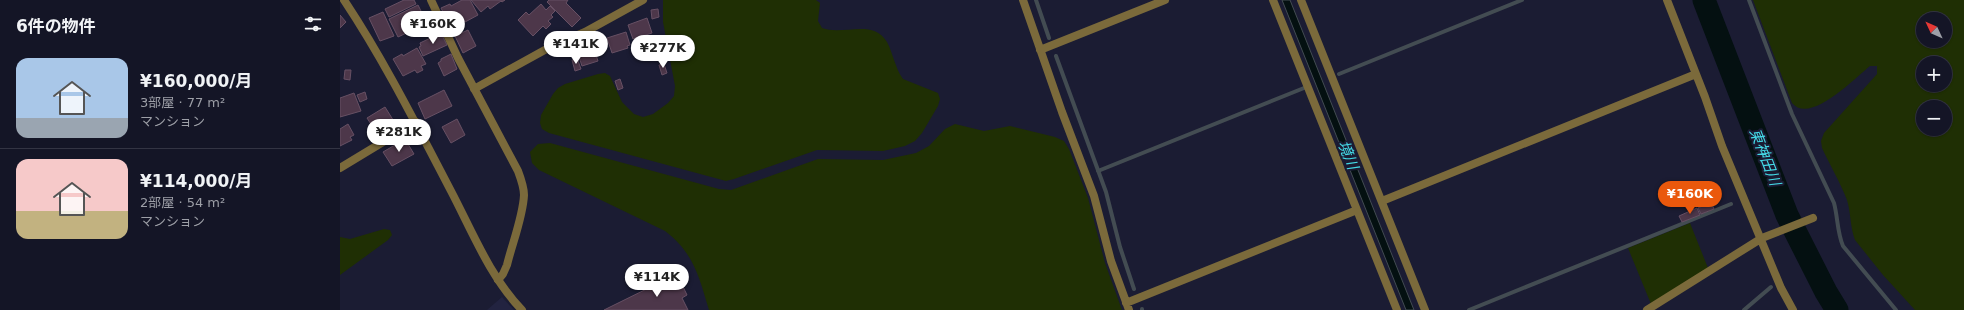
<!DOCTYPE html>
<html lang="ja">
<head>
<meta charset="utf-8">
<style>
  body { margin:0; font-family:"DejaVu Sans","Noto Sans JP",sans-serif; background:#212232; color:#f1f3f6; height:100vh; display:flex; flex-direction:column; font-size:15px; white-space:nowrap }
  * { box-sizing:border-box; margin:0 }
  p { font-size:13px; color:#9d9fa7 }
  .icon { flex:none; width:22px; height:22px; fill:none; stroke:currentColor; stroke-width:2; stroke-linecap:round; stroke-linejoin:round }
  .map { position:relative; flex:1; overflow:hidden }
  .details { display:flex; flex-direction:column; background:#141526; width:340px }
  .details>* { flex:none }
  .needle { width:26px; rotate:314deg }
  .controls { position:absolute; left:1576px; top:12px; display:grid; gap:8px }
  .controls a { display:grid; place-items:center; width:36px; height:36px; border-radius:50%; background:#141526; box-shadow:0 1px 3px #0004,0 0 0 1px #333443; font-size:20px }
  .price { position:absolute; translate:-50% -34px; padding:0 9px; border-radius:14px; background:#fff; color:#222; font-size:13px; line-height:26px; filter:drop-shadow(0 1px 2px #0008) }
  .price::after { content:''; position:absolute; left:50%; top:24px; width:12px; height:9px; margin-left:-6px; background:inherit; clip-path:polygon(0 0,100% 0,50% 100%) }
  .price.current { background:#ea580c; color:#fff }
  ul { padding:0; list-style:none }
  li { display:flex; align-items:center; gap:12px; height:100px; padding:0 16px }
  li+li { border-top:1px solid #333443 }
  li span { display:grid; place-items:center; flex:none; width:112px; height:80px; border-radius:12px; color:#555 }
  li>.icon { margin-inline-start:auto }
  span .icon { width:48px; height:48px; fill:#fffc; stroke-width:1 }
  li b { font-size:17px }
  h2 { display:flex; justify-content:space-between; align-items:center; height:48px; padding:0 16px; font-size:17px }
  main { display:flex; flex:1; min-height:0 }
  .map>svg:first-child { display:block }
  .built { fill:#222340 }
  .green { fill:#1f2f04; fill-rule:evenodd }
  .water { fill:#041011; stroke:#434c52 }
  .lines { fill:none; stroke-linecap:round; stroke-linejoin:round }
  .stream { stroke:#434c52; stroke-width:4 }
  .river { stroke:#041011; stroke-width:23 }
  .building { fill:#4d374a; stroke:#675064 }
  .minor { stroke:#7b6a3b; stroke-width:8 }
  .tertiary { stroke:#7b6a3b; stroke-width:8 }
  .labels { text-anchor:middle; stroke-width:4; stroke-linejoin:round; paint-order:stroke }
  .water-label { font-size:15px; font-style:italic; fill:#44d9e6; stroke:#1b1c33 }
</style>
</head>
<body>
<main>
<section class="details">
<h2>6件の物件<svg class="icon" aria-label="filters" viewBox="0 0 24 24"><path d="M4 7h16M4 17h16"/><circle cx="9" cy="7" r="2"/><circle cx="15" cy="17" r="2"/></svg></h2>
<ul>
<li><span style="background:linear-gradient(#a9c7e8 75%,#9aa5b1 0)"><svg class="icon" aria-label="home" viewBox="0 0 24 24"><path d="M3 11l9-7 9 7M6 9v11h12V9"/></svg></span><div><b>¥160,000/月</b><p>3部屋 · 77 m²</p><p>マンション</p></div></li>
<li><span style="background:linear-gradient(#f6c9c9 65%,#c2b280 0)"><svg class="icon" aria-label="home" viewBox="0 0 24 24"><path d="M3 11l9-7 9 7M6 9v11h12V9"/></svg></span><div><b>¥114,000/月</b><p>2部屋 · 54 m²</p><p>マンション</p></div></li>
</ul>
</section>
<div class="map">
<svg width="1624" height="310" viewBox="0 0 1624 310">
  <rect width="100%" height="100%" fill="#1b1c33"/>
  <path class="built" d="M162 297 174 310H147Z"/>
  <path class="green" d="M323 0H476L480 3 478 21 482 28C503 36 533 18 547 42 553 53 555 68 563 79L598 93 600 99 598 106 582 133 575 141 565 146 543 151 477 150 394 179 386 181 209 133 202 129 200 123 201 115 213 94 218 88 225 84 258 74 265 73 270 76 282 102 294 114 303 117 313 114 328 103 334 96 335 86 323 22Z
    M1413 0H1624V310H1575L1543 275 1515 240C1510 227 1511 213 1507 200 1500 182 1490 165 1482 148L1481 141 1484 133 1537 74V66H1530C1515 78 1470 125 1452 103ZM1583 19H1605V41H1583ZM1583 63H1605V85H1583ZM1583 107H1605V129H1583Z
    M615 124 644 131 670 126 715 137 724 141 729 149 748 198 765 263 782 310H369C359 277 354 253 325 231L199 170 192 163 190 152 198 144 210 143 379 189 391 190 478 159 543 160 576 153 589 146 605 129Z
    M1350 223 1368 268 1311 304 1288 248Z
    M44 229 50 230 52 235 48 240 0 275V237L10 239Z"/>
  <path class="water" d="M942 0H950L1074 310H1066Z"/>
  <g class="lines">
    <path class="stream" d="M696 0 709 38
      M1409 0 1452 114 1494 203C1498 218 1497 232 1503 246L1556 310
      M716 56 766 192 780 247 794 289
      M999 74 1182 0
      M758 171 964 88
      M802 309V310
      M1129 310 1391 204
      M1404 310 1431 287"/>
    <path class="river" d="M1364 0 1447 215 1486 292 1497 310"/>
  </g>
  <path class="building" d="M64 0H74L76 4 49 17 45 9Z
    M122 0H130L138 15 125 22 123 19 110 26 101 8 110 4 111 6Z
    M131 0H165L162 2 161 1 150 9 148 6 141 12Z
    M209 0H228L226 3 241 18 232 27 207 2Z
    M201 4 206 10 210 6 215 11 211 15 213 17 208 21 211 24 206 29 203 26 193 36 178 20 186 12 189 15Z
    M78 5 85 19 87 18 90 24 74 33 73 30 58 37 49 19Z
    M318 9 319 17 312 19 311 10Z
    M43 12 54 36 40 41 29 18Z
    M0 15 6 22 0 28Z
    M307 18 312 33 293 39 288 25Z
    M128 30 136 46 123 53 115 36Z
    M286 32 290 45 287 46 288 48 272 53 267 38Z
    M101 33 107 45 83 56 79 47 81 46 80 43Z
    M243 46 244 48 253 46 258 61 242 66 236 48Z
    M77 48 86 64 81 66 83 70 77 73 75 70 63 76 53 59 62 54 63 56Z
    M111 54 117 69 104 76 98 63 101 61V59Z
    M237 58 241 69 235 71 232 60Z
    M324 64 327 73 322 75 319 65Z
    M5 70H11L10 80 4 79Z
    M280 79 283 88 278 90 275 81Z
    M104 90 112 106 85 119 78 103Z
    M25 92 27 99 20 102 17 95Z
    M14 93 21 111 0 117V98Z
    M45 107 55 123 45 130 43 127 36 132 27 118Z
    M117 119 125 135 111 143 102 127Z
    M8 124 14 135 10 137 12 140 0 146V129Z
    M65 139 74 154 52 166 43 152Z
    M1371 202 1374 209 1361 214 1358 208Z
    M1357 208 1360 215 1342 222 1339 216Z
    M337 274 347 295 342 298 348 310H264Z"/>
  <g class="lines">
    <path class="minor" d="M91 0 118 58 178 171C181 179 184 187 184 195 183 217 172 244 167 265L163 274 158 280
      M683 0 722 112 754 196 771 261 789 310
      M933 0 1057 310
      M1327 0 1365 97 1382 146 1441 288 1453 310
      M700 50 825 0
      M134 89 212 46 245 32 303 0
      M0 168 76 122
      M1042 201 1356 74
      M786 303 1017 210
      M1307 310 1422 238 1473 218"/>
    <path class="tertiary" d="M4 0C44 60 77 126 111 191 132 231 150 277 182 310
      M961 0 1085 310"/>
  </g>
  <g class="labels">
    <g class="water-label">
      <text transform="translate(1008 155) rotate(68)" y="5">境川</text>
      <text transform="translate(1425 157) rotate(69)" y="5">東神田川</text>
    </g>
  </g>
</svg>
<div class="controls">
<a><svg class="needle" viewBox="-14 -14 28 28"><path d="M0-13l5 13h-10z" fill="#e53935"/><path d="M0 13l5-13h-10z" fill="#9d9fa7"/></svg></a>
<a>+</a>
<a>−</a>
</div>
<b class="price" style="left:93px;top:45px">¥160K</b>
<b class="price" style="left:236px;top:65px">¥141K</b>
<b class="price" style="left:323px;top:69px">¥277K</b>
<b class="price" style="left:59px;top:153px">¥281K</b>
<b class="price current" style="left:1350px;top:215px">¥160K</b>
<b class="price" style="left:317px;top:298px">¥114K</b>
</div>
</main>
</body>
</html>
